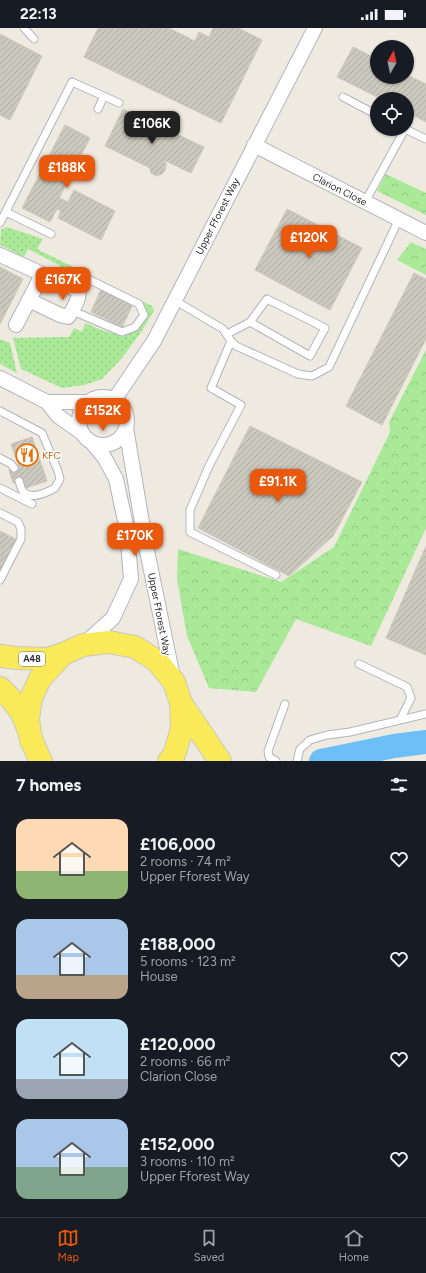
<!DOCTYPE html>
<html lang="en">
<head>
<meta charset="utf-8">
<style>
  body { margin:0; font-family:Figtree,sans-serif; background:#20242c; color:#f1f3f6; height:100vh; display:flex; flex-direction:column; font-size:15px; white-space:nowrap }
  * { box-sizing:border-box; margin:0 }
  p { font-size:13px; color:#9ea1a6 }
  .icon { flex:none; width:22px; height:22px; fill:none; stroke:currentColor; stroke-width:2; stroke-linecap:round; stroke-linejoin:round }
  .map { position:relative; height:733px; overflow:hidden }
  .side { display:flex; flex-direction:column; background:#171b24; flex:1 }
  .side>* { flex:none }
  .needle { width:26px; rotate:9deg }
  .tools { position:absolute; left:370px; top:12px; display:grid; gap:8px }
  .tools a { display:grid; place-items:center; width:44px; height:44px; border-radius:50%; background:#171b24; box-shadow:0 1px 3px #0004; font-size:20px }
  .price { position:absolute; translate:-50% -34px; padding:0 9px; border-radius:8px; background:#ea580c; color:#fff; font-size:13px; line-height:26px; filter:drop-shadow(0 1px 2px #0008) }
  .price::after { content:''; position:absolute; left:50%; top:24px; width:12px; height:9px; margin-left:-6px; background:inherit; clip-path:polygon(0 0,100% 0,50% 100%) }
  .price.on { background:#222; color:#fff }
  ul { padding:0; list-style:none }
  li { display:flex; align-items:center; gap:12px; height:100px; padding:0 16px }
  li span { display:grid; place-items:center; flex:none; width:112px; height:80px; border-radius:12px; color:#555 }
  li>.icon { margin-inline-start:auto }
  span .icon { width:48px; height:48px; fill:#fffc; stroke-width:1 }
  li b { font-size:17px }
  h2 { display:flex; justify-content:space-between; align-items:center; height:48px; padding:0 16px; font-size:17px }
  .status { display:flex; justify-content:space-between; align-items:center; height:28px; padding:0 20px; background:#171b24; direction:ltr }
  .status svg { height:11px; fill:currentColor }
  .tab-bar { display:flex; justify-content:space-around; align-items:center; height:56px; border-top:1px solid #363941; background:#171b24; font-size:11px; color:#9ea1a6 }
  .tab-bar a { display:grid; justify-items:center; gap:2px }
  .tab-bar .on { color:#ea580c }
  .map>svg:first-child { display:block }
  .grass { fill:url(#grass-dots) }
  .forest { fill:url(#forest-crowns) }
  .lines { fill:none; stroke-linecap:round; stroke-linejoin:round }
  .river { stroke:#6cc0f7; stroke-width:24 }
  .building { fill:url(#building-hatch); stroke:#cbc7b8 }
  .lane-casing { stroke:#b3b3c1; stroke-width:9 }
  .street-casing { stroke:#b3b3c1; stroke-width:16 }
  .primary-casing { stroke:#c8c8c8; stroke-width:24 }
  .lane { stroke:#fff; stroke-width:7 }
  .street { stroke:#fff; stroke-width:14 }
  .primary { stroke:#faea59; stroke-width:22 }
  .labels { text-anchor:middle; stroke-width:3; stroke-linejoin:round; paint-order:stroke }
  .shield { fill:#fff; stroke:#6c6c6c; stroke-width:1 }
  .shield-label { font-size:9px; font-weight:bold; fill:#2d2d2d }
  .street-label { font-size:10px; fill:#2d2d2d; stroke:#fff }
  .food-label { font-size:10px; fill:#c56008; stroke:#fff; text-anchor:start }
</style>
</head>
<body>
<div class="status"><b>22:13</b><svg viewBox="0 0 49 12"><path d="M0 12V9h3v3zM5 12V6h3v6zM10 12V3h3v9zM15 12V0h3v12zM26 1h20v11H26zM47 4h2v5h-2z"/></svg></div>
<div class="map">
<svg width="426" height="733" viewBox="0 0 426 733">
  <defs>
    <pattern id="grass-dots" width="8" height="8" patternUnits="userSpaceOnUse"><rect width="8" height="8" fill="#a9e998"/><path d="M2 2h.1M6 6h.1" fill="none" stroke="#92c883" stroke-width="1.8" stroke-linecap="round"/></pattern>
    <pattern id="forest-crowns" width="20" height="18" patternUnits="userSpaceOnUse"><rect width="20" height="18" fill="#a9e998"/><path d="M2 6a3 3 0 1 1 6 0M12 15a3 3 0 1 1 6 0" fill="none" stroke="#92c883"/></pattern>
    <pattern id="building-hatch" width="6" height="6" patternUnits="userSpaceOnUse"><rect width="6" height="6" fill="#cbc8bd"/><path d="M-1 1l2-2M0 6l6-6M5 7l2-2" fill="none" stroke="#afaca3"/></pattern>
  </defs>
  <rect width="100%" height="100%" fill="#efeadf"/>
  <path class="grass" d="M7 199 43 211 37 221 152 278 154 283 141 304 122 330 102 351 84 357 62 360 21 341 13 310 69 309 74 300 82 304 85 295C111 306 132 317 147 285L143 277 84 248 71 243 63 247 58 245 61 238 28 221 24 229 0 217 1 202Z
    M0 311 10 315 17 345 0 336Z"/>
  <path class="forest" d="M386 146 426 165V187L377 163Z
    M411 214 426 221V247L397 232Z
    M426 322V500L371 618 296 591 256 664 209 660 187 608 177 551 178 521 281 554 334 519 390 404 389 394Z"/>
  <g class="lines">
    <path class="river" d="M321 733 394 718 426 714"/>
  </g>
  <path class="building" d="M98 0H169L195 13 199 4 209 9 213 0H238L262 12 221 95 84 29Z
    M0 6 42 28 10 92 0 87Z
    M353 19 377 31V49H407V47L426 56V94L407 84V71H381L337 49Z
    M123 81 204 119 191 145 164 132 166 136 165 142 162 146 156 148 151 145 150 140 105 118Z
    M65 97 90 110 59 170 68 174 74 162 115 183 101 212 58 190 61 183 57 181 50 194 22 180Z
    M287 181 362 220 330 282 255 242Z
    M0 239 23 251 0 296Z
    M414 245 426 251V311L382 397 346 378Z
    M102 259 134 274 122 299 91 284Z
    M250 398 362 454 333 508 289 548 198 500Z
    M32 409 47 453 26 460 23 452 13 455 9 442 19 439 11 416Z
    M0 503 16 511 0 543Z
    M426 518V627L386 610Z"/>
  <g class="lines">
    <g class="lane-casing">
      <path id="lane" d="M24 0 34 11
        M343 69 377 87
        M98 81 104 68
        M405 101 426 111
        M365 174 405 101
        M6 184 51 206
        M0 195 72 54 119 75
        M59 253 74 247 84 249 139 276 144 287 135 299 122 304 73 283
        M174 272 223 301 231 313 236 318 298 346 312 348 329 339 399 191
        M227 306 250 294 267 271 325 300 310 328 250 294
        M231 313 211 360 241 377 209 438 190 482V504L276 547
        M0 383 42 405 58 443 60 451 55 460C46 465 29 473 22 462 21 460 20 456 19 453
        M0 430 11 436 14 440
        M0 460 32 476
        M0 485 18 494 21 501V511L0 552
        M359 636 407 659 411 670 400 692
        M276 733 269 729 268 723 285 676
        M297 733 300 721 310 712 327 707 350 704 426 686"/>
    </g>
    <g class="street-casing">
      <path id="street" d="M254 117 426 205
        M0 227 29 240 79 263C79 272 73 282 68 289L60 287 29 272
        M16 297 42 247
        M0 350 47 374 58 388 82 405
        M79 393a24 24 0 1 1 48 0a24 24 0 1 1-48 0Z
        M114 372 154 313 315 0
        M47 374H88
        M126 400 146 518 173 649
        M84 616 113 590 131 551 127 502 116 451 104 429 93 416"/>
    </g>
    <g class="primary-casing">
      <path id="primary" d="M0 628 17 630 48 631 63 626
        M0 660C8 667 15 675 21 684 29 699 32 718 41 733
        M181 675 220 733
        M31 713 28 691 31 670 40 651 63 626 83 617 109 614 135 619 157 633 174 654 181 675 182 701 174 727 169 733"/>
    </g>
    <use href="#lane" class="lane"/>
    <use href="#street" class="street"/>
    <use href="#primary" class="primary"/>
  </g>
  <defs>
    <g id="restaurant-ring" transform="scale(1.15)"><circle r="9.5" fill="#fff" stroke="#e8710a" stroke-width="1.5"/><path d="M-5-6h1v4h1v-4h1v4h1v-4h1v5L-1.5 .5V6h-2V.5L-5-1ZM5-6V6H3V1.5H1.5Q1.5-4 5-6Z" fill="#e8710a"/></g>
  </defs>
  <g fill-rule="evenodd">
    <use href="#restaurant-ring" x="27" y="427"/>
  </g>
  <g class="labels">
    <rect class="shield" x="19" y="624" width="26" height="14" rx="3"/>
    <g class="shield-label">
      <text x="32" y="634">A48</text>
    </g>
    <g class="street-label">
      <text transform="translate(340 161) rotate(27)" y="4">Clarion Close</text>
      <text transform="translate(217 188) rotate(-63)" y="4">Upper Fforest Way</text>
      <text transform="translate(160 586) rotate(79)" y="4">Upper Fforest Way</text>
    </g>
    <g class="food-label">
      <text x="42" y="431">KFC</text>
    </g>
  </g>
</svg>
<div class="tools">
<a><svg class="needle" viewBox="-14 -14 28 28"><path d="M0-13l5 13h-10z" fill="#e53935"/><path d="M0 13l5-13h-10z" fill="#9ea1a6"/></svg></a>
<a><svg class="icon" aria-label="locate" viewBox="0 0 24 24"><circle cx="12" cy="12" r="6"/><path d="M12 2v4M12 18v4M2 12h4M18 12h4"/></svg></a>
</div>
<b class="price on" style="left:152px;top:117px">£106K</b>
<b class="price" style="left:67px;top:161px">£188K</b>
<b class="price" style="left:309px;top:231px">£120K</b>
<b class="price" style="left:63px;top:273px">£167K</b>
<b class="price" style="left:103px;top:404px">£152K</b>
<b class="price" style="left:278px;top:475px">£91.1K</b>
<b class="price" style="left:135px;top:529px">£170K</b>
</div>
<section class="side">
<h2>7 homes<svg class="icon" aria-label="filters" viewBox="0 0 24 24"><path d="M4 7h16M4 17h16"/><circle cx="9" cy="7" r="2"/><circle cx="15" cy="17" r="2"/></svg></h2>
<ul>
<li><span style="background:linear-gradient(#ffd9b3 65%,#8fb573 0)"><svg class="icon" aria-label="home" viewBox="0 0 24 24"><path d="M3 11l9-7 9 7M6 9v11h12V9"/></svg></span><div><b>£106,000</b><p>2 rooms · 74 m²</p><p>Upper Fforest Way</p></div><svg class="icon" aria-label="heart" viewBox="0 0 24 24"><path d="M12 20l-8-8c-3-5 5-10 8-4 3-6 11-1 8 4z"/></svg></li>
<li><span style="background:linear-gradient(#a9c7e8 70%,#b9a48a 0)"><svg class="icon" aria-label="home" viewBox="0 0 24 24"><path d="M3 11l9-7 9 7M6 9v11h12V9"/></svg></span><div><b>£188,000</b><p>5 rooms · 123 m²</p><p>House</p></div><svg class="icon" aria-label="heart" viewBox="0 0 24 24"><path d="M12 20l-8-8c-3-5 5-10 8-4 3-6 11-1 8 4z"/></svg></li>
<li><span style="background:linear-gradient(#bfe0f5 75%,#9aa5b1 0)"><svg class="icon" aria-label="home" viewBox="0 0 24 24"><path d="M3 11l9-7 9 7M6 9v11h12V9"/></svg></span><div><b>£120,000</b><p>2 rooms · 66 m²</p><p>Clarion Close</p></div><svg class="icon" aria-label="heart" viewBox="0 0 24 24"><path d="M12 20l-8-8c-3-5 5-10 8-4 3-6 11-1 8 4z"/></svg></li>
<li><span style="background:linear-gradient(#a9c7e8 60%,#7fa58c 0)"><svg class="icon" aria-label="home" viewBox="0 0 24 24"><path d="M3 11l9-7 9 7M6 9v11h12V9"/></svg></span><div><b>£152,000</b><p>3 rooms · 110 m²</p><p>Upper Fforest Way</p></div><svg class="icon" aria-label="heart" viewBox="0 0 24 24"><path d="M12 20l-8-8c-3-5 5-10 8-4 3-6 11-1 8 4z"/></svg></li>
</ul>
</section>
<nav class="tab-bar">
<a class="on"><svg class="icon" aria-label="map" viewBox="0 0 24 24"><path d="M3 6l6-2 6 2 6-2v14l-6 2-6-2-6 2zM9 4v14M15 6v14"/></svg>Map</a>
<a><svg class="icon" aria-label="saved" viewBox="0 0 24 24"><path d="M7 4h10v16l-5-4-5 4z"/></svg>Saved</a>
<a><svg class="icon" aria-label="home" viewBox="0 0 24 24"><path d="M3 11l9-7 9 7M6 9v11h12V9"/></svg>Home</a>
</nav>
</body>
</html>
